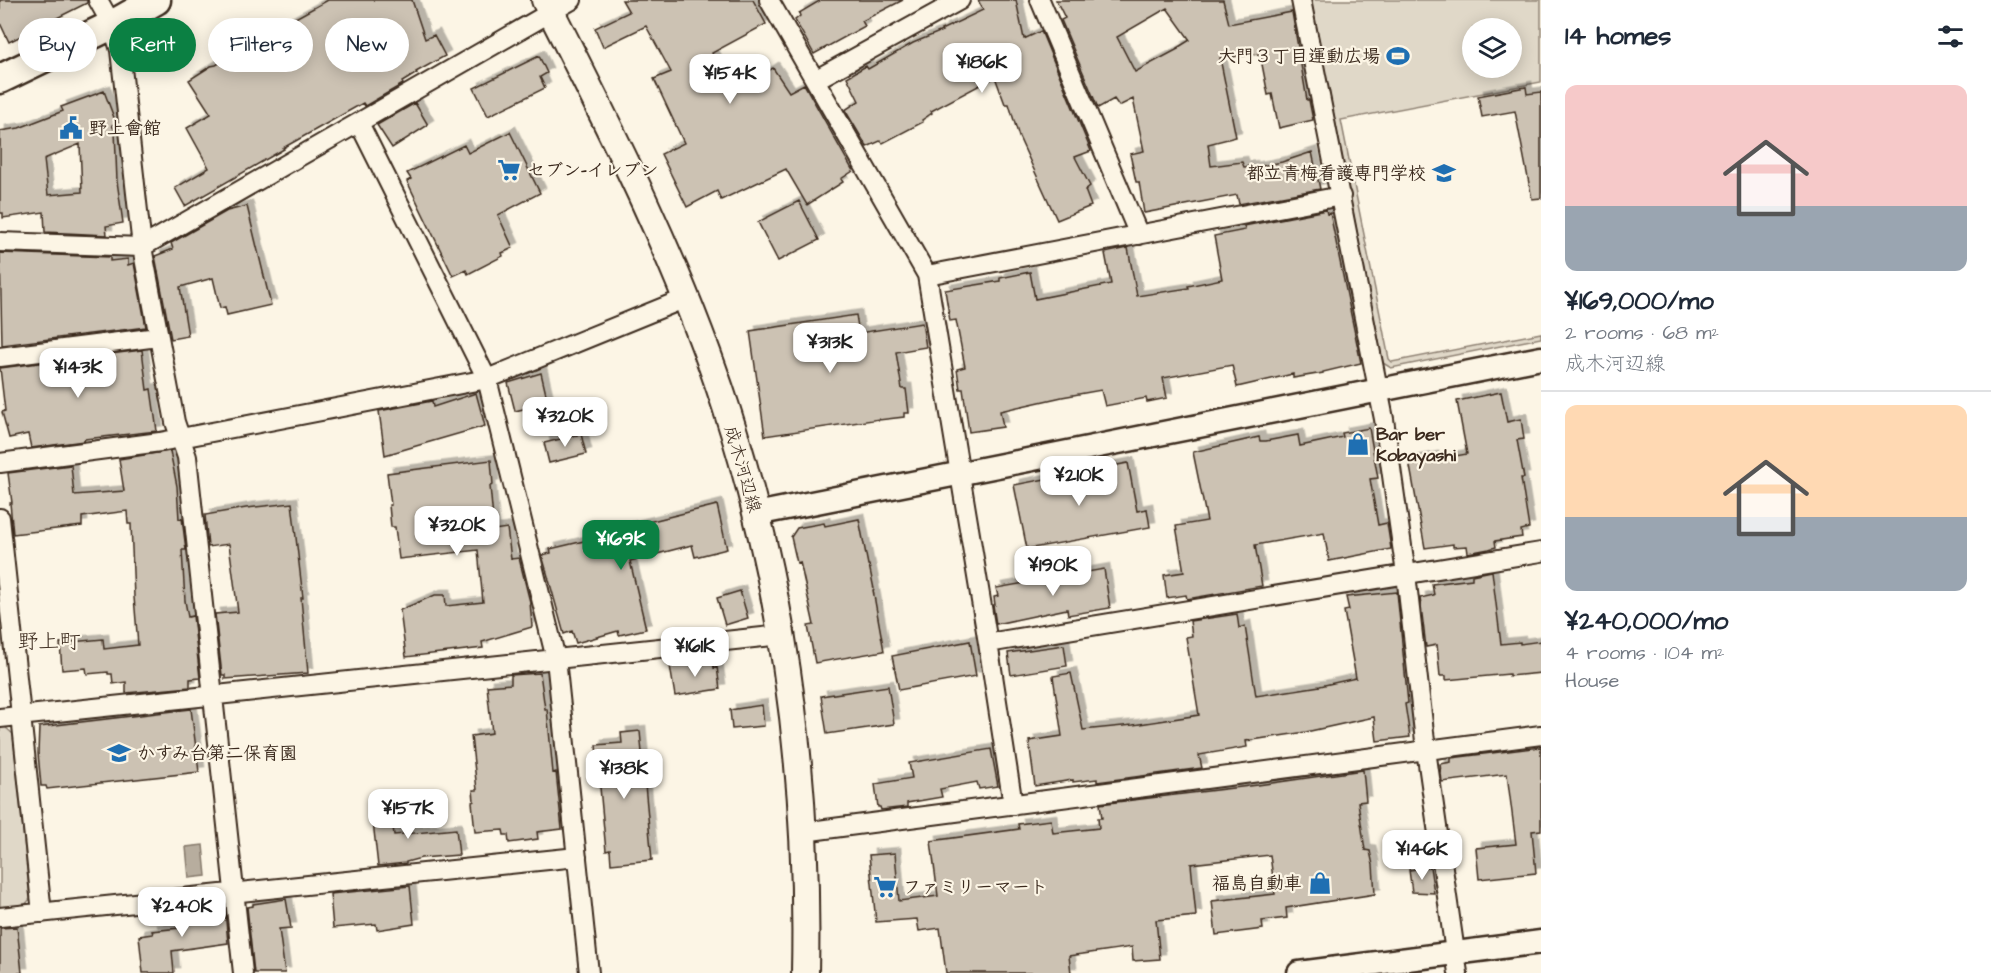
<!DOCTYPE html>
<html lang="en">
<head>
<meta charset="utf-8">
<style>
  body { margin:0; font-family:"Architects Daughter","Klee One",sans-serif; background:#f6f6f7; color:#1f2937; height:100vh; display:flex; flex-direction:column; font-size:22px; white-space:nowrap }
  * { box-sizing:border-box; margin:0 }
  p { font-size:20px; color:#747a83 }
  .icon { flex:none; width:33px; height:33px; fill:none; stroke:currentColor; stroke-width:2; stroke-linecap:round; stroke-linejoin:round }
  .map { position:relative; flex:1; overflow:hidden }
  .side { display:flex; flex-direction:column; background:#fff; width:450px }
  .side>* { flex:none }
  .banner { position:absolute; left:18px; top:18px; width:570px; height:54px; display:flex; gap:12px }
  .buttons { position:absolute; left:1462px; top:18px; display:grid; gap:12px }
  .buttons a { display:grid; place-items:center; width:60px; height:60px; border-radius:50%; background:#fff; box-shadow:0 3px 15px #0003; font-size:30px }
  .price { position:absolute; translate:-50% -51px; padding:0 14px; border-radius:12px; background:#fff; color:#222; font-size:20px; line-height:39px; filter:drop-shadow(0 2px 3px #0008) }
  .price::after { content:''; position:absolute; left:50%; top:36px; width:18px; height:14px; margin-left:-9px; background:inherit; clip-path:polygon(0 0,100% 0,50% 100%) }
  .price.selected { background:#0b8043; color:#fff }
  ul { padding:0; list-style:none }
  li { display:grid; align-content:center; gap:12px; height:318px; padding:0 24px }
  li+li { border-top:2px solid #e0e1e3 }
  li span { display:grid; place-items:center; height:186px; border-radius:12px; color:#555 }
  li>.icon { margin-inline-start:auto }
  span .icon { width:108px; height:108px; fill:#fffc; stroke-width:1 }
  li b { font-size:26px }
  h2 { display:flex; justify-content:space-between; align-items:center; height:72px; padding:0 24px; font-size:26px }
  .tag { padding:0 21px; border-radius:27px; background:#fff; box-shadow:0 3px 15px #0003; font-size:21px; line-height:54px }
  .tag.selected { background:#0b8043; color:#fff }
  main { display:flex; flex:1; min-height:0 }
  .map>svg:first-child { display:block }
  .green { fill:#e0d8c8; stroke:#8e8173; stroke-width:1.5; fill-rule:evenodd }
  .water { fill:#b7ad9e; stroke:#85796b; stroke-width:1.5 }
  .building { fill:#ccc2b3; stroke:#3b2a1e; stroke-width:1.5; fill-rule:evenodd; filter:url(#shadow) }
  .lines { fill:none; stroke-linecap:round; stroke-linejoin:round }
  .minor-casing { stroke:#3b2a1e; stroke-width:22 }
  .tertiary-casing { stroke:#3b2a1e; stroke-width:27 }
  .secondary-casing { stroke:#3b2a1e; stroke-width:30 }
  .primary-casing { stroke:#3b2a1e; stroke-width:33 }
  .minor { stroke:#fcf5e5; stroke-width:18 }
  .tertiary { stroke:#fcf5e5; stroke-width:22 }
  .secondary { stroke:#fcf5e5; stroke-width:26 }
  .primary { stroke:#fcf5e5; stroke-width:28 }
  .labels { text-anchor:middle; stroke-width:4.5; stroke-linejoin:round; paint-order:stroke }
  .poi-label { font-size:18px; font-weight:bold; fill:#3b2a1e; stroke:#fcf5e5; text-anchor:start }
  .street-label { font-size:18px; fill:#3b2a1e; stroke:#fcf5e5 }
  .quarter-label { font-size:21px; fill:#3b2a1e; stroke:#fcf5e5 }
</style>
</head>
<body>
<main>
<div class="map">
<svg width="1541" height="973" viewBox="0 0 1541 973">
  <defs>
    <filter id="shadow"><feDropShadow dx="5.5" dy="-5.5" stdDeviation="0" flood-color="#0004"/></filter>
  </defs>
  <rect width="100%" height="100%" fill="#fcf5e5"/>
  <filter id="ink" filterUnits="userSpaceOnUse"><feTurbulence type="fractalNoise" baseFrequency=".0167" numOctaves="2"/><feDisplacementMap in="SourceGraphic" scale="12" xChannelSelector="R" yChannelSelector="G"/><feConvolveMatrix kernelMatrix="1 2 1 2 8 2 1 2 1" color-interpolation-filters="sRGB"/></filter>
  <g filter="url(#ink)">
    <path class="green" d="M1311 0H1541V82L1341 120 1389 359 1392 362 1541 333V338L1391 368 1383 363ZM1473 28H1512V68H1473Z
      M5 727 13 734 30 899 24 906 0 909V728Z"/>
    <path class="water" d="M203 845 206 876 189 878 186 847Z"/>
    <path class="building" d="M0 0H87V3L9 42 0 23Z
      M328 0H412L425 39 434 35 445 56 416 72 417 73 402 82 403 84 365 106 363 103 283 148 284 149 185 206 175 188 209 168 187 128 211 114 189 80 211 66 216 65 251 45 252 42Z
      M622 0H753L766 24 712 53 729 88 758 70 761 76 773 68 789 92 804 84 853 171 841 179 843 182 807 205 786 169 721 200 717 191 687 207 661 154 684 143 654 79 671 72 646 26 603 47 595 28 629 12Z
      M821 0H903L862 21 865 26 814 54 795 20 800 16 799 13Z
      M978 0H1016L1024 39 1041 31 1091 151 1075 157 1090 186 1085 190 1091 206 1057 220 1019 137 1009 104H1005L995 77 931 111 932 113 922 120 923 122 883 143 880 141 867 147 845 110 859 101 847 77 866 66 868 69 913 43 942 31 941 30 983 10Z
      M1056 0H1223L1229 24 1292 12 1307 100H1309L1313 120 1279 128 1272 94 1268 95 1260 54 1220 58 1236 137 1208 144 1211 166 1242 162 1244 167 1252 166V168L1282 162 1312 152 1320 189 1239 204 1237 195 1144 213 1139 182H1136L1130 154 1144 151 1133 99 1119 106 1114 99 1098 108 1061 20 1065 18ZM1167 8 1190 40 1177 48 1178 49 1135 72 1117 37Z
      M539 56 547 73 540 77 545 88 488 116 474 88Z
      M1526 87 1527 94 1541 92V198L1532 199 1515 111 1482 117 1478 96Z
      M104 91 116 123 112 125 115 131 117 181 123 223 106 226 107 235 45 232 44 212 3 218V213H0V131L19 128 63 111 61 107ZM80 144 82 192 48 195 44 159Z
      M415 103 428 125 392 148 377 125Z
      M510 132 540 193 498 215 513 248 502 253 503 256 468 274 466 270 453 276 407 181 411 179 407 173 464 145 468 153Z
      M799 201 819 240 778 261 758 222Z
      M247 206 271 305 227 315 225 307 220 308 213 278 180 287 188 336 171 339 155 256 173 249 171 243 227 211Z
      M1326 210 1327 214 1330 213 1361 363 1323 372V373L1293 378V374L1237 387 1232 365 1163 378 1167 398 1147 402 1146 398 1105 406 1101 390 1062 397 1000 411 1003 427 969 432 963 389H960L957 369 965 367 956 320 950 321 945 290 1000 281V278L1030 272 1035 299 1111 284 1105 253 1128 248 1137 296 1189 288 1188 286 1222 279 1214 236 1245 230 1244 226Z
      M0 253 110 257V261L128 259V265L134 263 146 327 2 345Z
      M856 315 859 333 922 323 926 347 896 352 902 389H906L909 413H904V417L879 420V419L765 436 750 331Z
      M142 350 147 390 151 389 157 431 85 439 84 441 31 448 28 434 9 438 2 412 5 411 0 368Z
      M541 373 548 403 515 411 508 383Z
      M1501 392 1507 422 1521 419 1524 439 1517 440 1524 478H1521L1529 528 1521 530 1522 537 1495 541 1496 547 1489 549 1468 553 1467 546 1453 547V544L1425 548 1409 461 1433 457V460L1467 454 1457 401Z
      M476 393 485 426 385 455 379 411 432 401 433 407Z
      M1369 428 1378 478 1370 479 1378 525 1387 523 1391 549 1329 561 1324 533 1255 545 1262 586 1187 599 1186 595 1167 598 1164 575 1184 572 1176 526 1207 521 1193 452 1259 437 1260 441H1266L1298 435 1300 446 1343 437 1342 433Z
      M581 434 586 454 549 463 544 443Z
      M170 451 177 486 179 519 182 518 186 550H182L185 601 188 617 193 616 200 678 190 679V687L126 693V682L113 684 112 674H108V672L87 674 86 668 62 670 60 643 103 639 104 649 138 645 134 597 131 524H128L127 511 82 517V526L13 534 10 503H12L8 473 71 465 74 495 124 491 119 459Z
      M491 460 493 485 490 486 494 530 507 528 511 559 519 558 530 602 532 627 482 642 483 648 406 657 400 610 435 595H445L446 606 483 602 478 550 399 559 395 527H391L389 505H391L387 473Z
      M1128 463 1137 511 1147 509 1150 527 1027 549 1014 485Z
      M292 503 303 598H301L308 673 225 679V675H222L215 614 238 612 229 544 208 547 205 515 246 508Z
      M717 505 727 549 695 557 692 545 630 561 646 629 619 635 618 631 576 643 572 631 564 634 542 555 551 553 550 549 588 540 587 539 628 527Z
      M859 519 868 565H869L874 589 873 590 884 651 815 663 808 626 814 625 800 562 797 563 791 537 797 528 824 523 825 526Z
      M1104 569 1110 608 1068 615 1067 609 996 624 993 605H995L994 597 998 596 996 588Z
      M1492 571 1501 644 1520 642V644L1541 641V673L1509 676V674L1446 680V676H1440L1437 645 1426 647 1420 598 1434 595 1432 584 1472 579V575Z
      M740 591 748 618 725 625 717 598Z
      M1397 592 1408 703 1405 704 1410 737 1377 741 1374 717 1306 732 1246 741 1247 747 1199 755 1202 768 1097 782V779L1073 782V780L1035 786 1029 741 1062 736 1053 676 1071 673 1083 730 1133 725 1199 715 1186 637 1192 636 1190 621 1237 614 1239 628 1245 626 1256 696 1320 686 1356 678 1344 611 1349 610 1346 597Z
      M970 641 976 676 899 690 892 656Z
      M1064 645 1067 666 1011 675 1008 653Z
      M713 661 714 668 717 667 720 689 675 696 670 666Z
      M540 673 545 709H547L553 773 556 772 562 829 537 832 538 839 509 843 508 835H504L503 830 475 832 472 802 474 801 473 790H477L471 736 492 733 487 686 511 684V675Z
      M888 686 894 724 827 734 821 696Z
      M762 705 764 726 732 729 730 710Z
      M191 709 199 772 47 789 46 786H41L38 753 39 727Z
      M640 731 652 860 611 864 610 850 606 851 596 745 622 743 621 733Z
      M1541 747V830L1532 831 1536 873 1479 879 1476 848 1516 844 1507 774 1442 782 1440 764 1451 762V758Z
      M991 749 998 786 979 789 977 782 940 789 942 797 907 803V807L881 810 880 807H878L875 784 912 778 909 763Z
      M1363 770 1366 801 1358 802 1365 850 1370 851 1373 865 1375 894 1286 908 1287 918 1262 921 1263 929 1216 935 1212 901 1275 894 1270 855 1191 864 1196 916 1156 920 1160 959 1133 961 1132 947 1069 956 1071 973H946L940 928 919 931 917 919 876 922 869 855 895 853 899 901 938 896 931 841 1019 829 1018 824 1051 820 1053 833 1099 828 1098 818H1102L1100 804 1258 785Z
      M390 801 394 835 456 829 459 855 421 858 406 862V863L378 866 371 804Z
      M1430 867 1434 893 1412 892 1409 870Z
      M410 886 414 924 377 930 376 924 333 928 330 894Z
      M286 899 291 928 279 929 285 973H254L247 907 253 906V904Z
      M199 908V911L217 908 218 913 225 911 228 943 172 951 174 973H143L139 936 153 934 152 931 179 928 177 911Z
      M17 927 22 973H0V928Z"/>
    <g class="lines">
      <g class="minor-casing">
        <path id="minor" d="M98 0 112 25 120 50 142 247 175 422 187 457 243 973
          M769 0 927 275 988 643 1013 805
          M1040 0 1139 235
          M1301 0 1384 419 1406 574 1426 750 1458 973
          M815 80 960 0
          M359 123 487 379 556 659 589 973
          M0 242 142 247 572 0
          M927 275 1341 196
          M0 357 158 337
          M0 463 160 442 487 379 686 298
          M0 518 42 913
          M988 643 1541 552
          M0 718 782 635
          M803 832 1541 735
          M0 917 577 857"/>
      </g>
      <g class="tertiary-casing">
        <path id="tertiary" d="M756 514 1541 358
          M1299 973 1541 942"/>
      </g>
      <g class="secondary-casing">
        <path id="secondary" d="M545 0C612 132 680 265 726 407 785 590 809 782 805 973"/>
      </g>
      <g class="primary-casing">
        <path id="primary" d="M0 79 112 25 156 0"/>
      </g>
      <use href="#minor" class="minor"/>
      <use href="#tertiary" class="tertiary"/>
      <use href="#secondary" class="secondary"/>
      <use href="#primary" class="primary"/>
    </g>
  </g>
  <defs>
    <g id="stadium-bare" transform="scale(1.8)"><path d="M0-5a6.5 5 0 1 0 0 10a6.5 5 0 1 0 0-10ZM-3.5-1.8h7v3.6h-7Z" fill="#1f6fb2" stroke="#fcf5e5" stroke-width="2.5" paint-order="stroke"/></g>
    <g id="civic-bare" transform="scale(1.8)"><path d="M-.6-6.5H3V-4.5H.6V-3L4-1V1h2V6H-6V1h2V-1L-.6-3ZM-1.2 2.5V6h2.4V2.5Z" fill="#1f6fb2" stroke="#fcf5e5" stroke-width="2.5" paint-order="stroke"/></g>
    <g id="supermarket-bare" transform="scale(1.8)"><path d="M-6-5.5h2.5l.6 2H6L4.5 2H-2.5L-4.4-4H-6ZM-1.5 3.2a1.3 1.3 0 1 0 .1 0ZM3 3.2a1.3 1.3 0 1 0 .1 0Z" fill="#1f6fb2" stroke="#fcf5e5" stroke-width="2.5" paint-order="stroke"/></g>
    <g id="school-bare" transform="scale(1.8)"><path d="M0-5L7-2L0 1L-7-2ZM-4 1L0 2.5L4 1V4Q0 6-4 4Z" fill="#1f6fb2" stroke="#fcf5e5" stroke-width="2.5" paint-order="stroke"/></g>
    <g id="shop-bare" transform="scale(1.8)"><path d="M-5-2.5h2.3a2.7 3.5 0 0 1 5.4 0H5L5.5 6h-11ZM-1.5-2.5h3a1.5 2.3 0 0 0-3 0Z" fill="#1f6fb2" stroke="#fcf5e5" stroke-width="2.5" paint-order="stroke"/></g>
  </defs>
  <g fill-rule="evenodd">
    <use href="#stadium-bare" x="1398" y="56"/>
    <use href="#civic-bare" x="71" y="128"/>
    <use href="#supermarket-bare" x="509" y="170"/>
    <use href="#school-bare" x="1444" y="173"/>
    <use href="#shop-bare" x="1358" y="444"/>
    <use href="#school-bare" x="119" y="753"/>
    <use href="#shop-bare" x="1320" y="883"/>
    <use href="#supermarket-bare" x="885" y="887"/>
  </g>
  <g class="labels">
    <g class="poi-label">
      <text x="1380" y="62" text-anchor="end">大門３丁目運動広場</text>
      <text x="89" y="134">野上會館</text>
      <text x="527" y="176">セブン-イレブン</text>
      <text x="1426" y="179" text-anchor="end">都立青梅看護専門学校</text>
      <text x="1376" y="440">Bar ber<tspan x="1376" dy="21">Kobayashi</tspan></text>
      <text x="137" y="759">かすみ台第二保育園</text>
      <text x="1302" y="889" text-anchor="end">福島自動車</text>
      <text x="903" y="893">ファミリーマート</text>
    </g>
    <g class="street-label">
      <text transform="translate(743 469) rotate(74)" y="6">成木河辺線</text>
    </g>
    <g class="quarter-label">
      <text x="49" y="648">野上町</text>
    </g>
  </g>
</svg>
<div class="buttons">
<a><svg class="icon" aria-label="layers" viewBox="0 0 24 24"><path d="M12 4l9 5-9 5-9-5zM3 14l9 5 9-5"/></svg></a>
</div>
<b class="price" style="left:982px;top:94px">¥186K</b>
<b class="price" style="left:730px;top:105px">¥154K</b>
<b class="price" style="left:830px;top:374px">¥313K</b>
<b class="price" style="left:78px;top:399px">¥143K</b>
<b class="price" style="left:565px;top:448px">¥320K</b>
<b class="price" style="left:1079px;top:507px">¥210K</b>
<b class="price" style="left:457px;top:557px">¥320K</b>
<b class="price selected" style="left:621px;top:571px">¥169K</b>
<b class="price" style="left:1053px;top:597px">¥190K</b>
<b class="price" style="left:695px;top:678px">¥161K</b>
<b class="price" style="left:624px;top:800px">¥138K</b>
<b class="price" style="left:408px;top:840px">¥157K</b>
<b class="price" style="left:1422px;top:881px">¥146K</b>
<b class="price" style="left:182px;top:938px">¥240K</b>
<div class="banner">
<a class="tag">Buy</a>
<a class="tag selected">Rent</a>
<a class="tag">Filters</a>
<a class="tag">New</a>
</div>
</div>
<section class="side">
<h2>14 homes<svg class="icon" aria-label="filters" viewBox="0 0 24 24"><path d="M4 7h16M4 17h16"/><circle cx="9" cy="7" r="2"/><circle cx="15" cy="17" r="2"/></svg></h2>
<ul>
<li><span style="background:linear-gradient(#f6c9c9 65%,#9aa5b1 0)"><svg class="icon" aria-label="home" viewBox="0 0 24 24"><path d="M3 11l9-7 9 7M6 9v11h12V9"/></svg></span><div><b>¥169,000/mo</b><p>2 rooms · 68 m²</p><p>成木河辺線</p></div></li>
<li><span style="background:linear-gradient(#ffd9b3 60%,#9aa5b1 0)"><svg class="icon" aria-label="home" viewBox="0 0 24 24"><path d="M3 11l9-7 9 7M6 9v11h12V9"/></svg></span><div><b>¥240,000/mo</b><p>4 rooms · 104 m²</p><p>House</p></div></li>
</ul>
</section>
</main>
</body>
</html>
